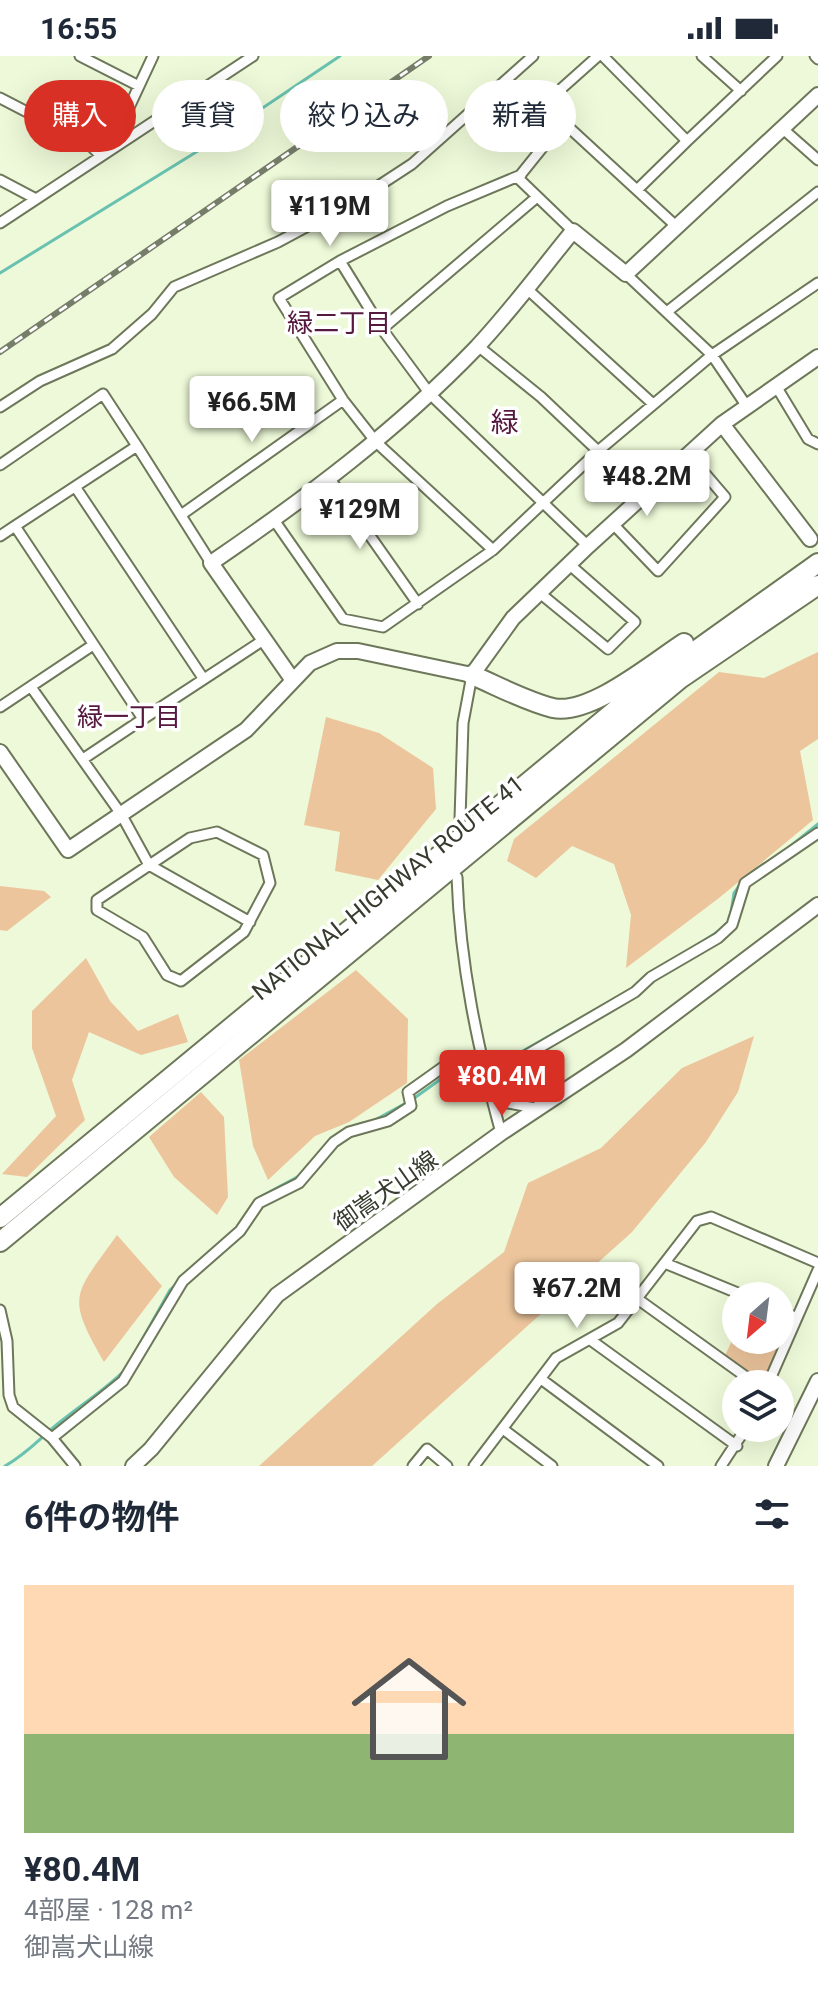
<!DOCTYPE html>
<html lang="ja">
<head>
<meta charset="utf-8">
<style>
  body { margin:0; font-family:Roboto,"Noto Sans JP",sans-serif; background:#f6f6f7; color:#1f2937; height:100vh; display:flex; flex-direction:column; font-size:30px; white-space:nowrap }
  * { box-sizing:border-box; margin:0 }
  p { font-size:26px; color:#747a83 }
  .icon { flex:none; width:44px; height:44px; fill:none; stroke:currentColor; stroke-width:2; stroke-linecap:round; stroke-linejoin:round }
  .map { position:relative; height:1410px; overflow:hidden }
  .side { display:flex; flex-direction:column; background:#fff; flex:1 }
  .side>* { flex:none }
  .hud { position:absolute; left:24px; top:24px; width:770px; height:72px; display:flex; gap:16px }
  .needle { width:52px; rotate:208deg }
  .tools { position:absolute; left:722px; top:1226px; display:grid; gap:16px }
  .tools a { display:grid; place-items:center; width:72px; height:72px; border-radius:50%; background:#fff; box-shadow:0 8px 32px #0002; font-size:40px }
  .price { position:absolute; translate:-50% -68px; padding:0 18px; border-radius:8px; background:#fff; color:#222; font-size:26px; line-height:52px; filter:drop-shadow(0 2px 4px #0008) }
  .price::after { content:''; position:absolute; left:50%; top:48px; width:24px; height:18px; margin-left:-12px; background:inherit; clip-path:polygon(0 0,100% 0,50% 100%) }
  .price.on { background:#d93025; color:#fff }
  ul { padding:0; list-style:none }
  li { display:grid; align-content:center; gap:16px; height:424px; padding:0 24px }
  li+li { border-top:2px solid #e0e1e3 }
  li span { display:grid; place-items:center; height:248px; border-radius:0px; color:#555 }
  li>.icon { margin-inline-start:auto }
  span .icon { width:144px; height:144px; fill:#fffc; stroke-width:1 }
  li b { font-size:34px }
  h2 { display:flex; justify-content:space-between; align-items:center; height:96px; padding:0 24px; font-size:34px }
  .tag { padding:0 28px; border-radius:36px; background:#fff; box-shadow:0 8px 32px #0002; font-size:28px; line-height:72px }
  .tag.on { background:#d93025; color:#fff }
  .status { display:flex; justify-content:space-between; align-items:center; height:56px; padding:0 40px; background:#fff; direction:ltr }
  .status svg { height:22px; fill:currentColor }
  .map>svg:first-child { display:block }
  .green { fill:#ecc59c }
  .lines { fill:none; stroke-linecap:round; stroke-linejoin:round }
  .stream { stroke:#69c2b0; stroke-width:3 }
  .street-casing { stroke:#6d775a; stroke-width:13 }
  .secondary-casing { stroke:#6d775a; stroke-width:18 }
  .highway-casing { stroke:#6d775a; stroke-width:22 }
  .street { stroke:#fff; stroke-width:9 }
  .secondary { stroke:#fff; stroke-width:14 }
  .highway { stroke:#fff; stroke-width:18 }
  .rail-casing { stroke:#767d69; stroke-width:6 }
  .rail { stroke:#fff; stroke-width:3; stroke-dasharray:9; stroke-linecap:butt }
  .labels { text-anchor:middle; stroke-width:7; stroke-linejoin:round; paint-order:stroke }
  .street-label { font-size:24px; fill:#363b2e; stroke:#fff }
  .neighbourhood-label { font-size:26px; fill:#55193f; stroke:#fff }
  .quarter-label { font-size:28px; fill:#55193f; stroke:#fff }
</style>
</head>
<body>
<div class="status"><b>16:55</b><svg viewBox="0 0 49 12"><path d="M0 12V9h3v3zM5 12V6h3v6zM10 12V3h3v9zM15 12V0h3v12zM26 1h20v11H26zM47 4h2v5h-2z"/></svg></div>
<div class="map">
<svg width="818" height="1410" viewBox="0 0 818 1410">
  <rect width="100%" height="100%" fill="#edf9d8"/>
  <path class="green" d="M818 596V683L800 695 813 764 719 842 626 912 631 859 614 808 572 790 536 822 507 805 514 783 719 616 764 622Z
    M326 661 379 677 433 712 436 753 378 824 335 815 340 776 304 769Z
    M0 830 44 835 51 841 7 875 0 874Z
    M86 902 110 945 138 975 178 958 188 986 141 999 89 976 72 1024 85 1064 27 1121 2 1118 56 1060 32 992V955Z
    M356 914 408 963 407 1027 349 1066 315 1080 268 1124 253 1090 239 1004Z
    M754 980 738 1036 706 1086 632 1176 372 1410H259L437 1248 504 1196 528 1127 601 1092 682 1012Z
    M201 1036 224 1061 228 1141 217 1159 174 1121 149 1081Z
    M117 1179 162 1230 104 1306C65 1238 74 1240 117 1179Z
    M780 1255 797 1262 768 1328H756L723 1304 736 1276V1284H780Z"/>
  <g class="lines">
    <path class="stream" d="M0 217 206 90 340 0
      M787 793 818 768
      M756 814 751 817 764 808
      M731 857 734 837 741 827
      M688 895 722 873
      M514 1000 604 949
      M413 1043 452 1015 479 1008
      M375 1064 406 1047
      M348 1072 363 1067
      M260 1141 301 1119
      M133 1300 170 1234 214 1192
      M5 1410C28 1397 41 1381 60 1366 82 1348 105 1334 126 1313"/>
    <g class="street-casing">
      <path id="street" d="M80 0 139 30
        M598 0 552 41 563 66 676 170
        M603 0 687 85 777 0
        M702 0 741 35
        M815 0 818 3
        M0 42 89 88 101 100
        M563 66 518 122 573 175
        M783 73 818 104
        M121 87 125 60 153 0
        M0 124 36 143
        M637 134 687 85
        M0 167 253 0
        M340 205 447 150 521 119
        M626 218 712 299 746 349
        M526 232 653 348
        M668 255 818 136
        M382 273 430 338 588 490
        M478 290 541 341 598 395
        M776 330 808 383 818 388
        M0 351 40 325 112 293 152 258 174 231 278 186 360 142 412 108 533 0
        M0 409 103 338 137 390
        M330 423 418 548
        M76 432 203 622
        M181 459 343 344
        M274 464 343 563 383 571 493 494 598 395 712 299 818 227
        M613 468 658 515 725 441 689 399
        M0 480 15 470
        M493 494 376 386 343 344 279 242 340 205 382 273 537 141
        M211 507 137 390 15 470 143 663 265 583
        M541 538 608 593 635 566 570 509
        M31 631 121 758 149 809 250 866
        M0 651 93 589
        M83 703 143 663
        M460 763 463 667 472 619
        M217 776 263 799 270 827 244 876 181 925 167 919 143 881 97 854V844L190 782Z
        M457 821C460 909 478 993 501 1077
        M484 1013 520 1003 635 936 651 921 718 882 732 869 745 827 818 777
        M490 1030 508 1047 535 1052
        M667 1208 745 1240
        M639 1244 756 1328
        M0 1254 7 1285 9 1339 13 1351 52 1382 75 1410
        M780 1255 797 1262
        M592 1285 737 1390
        M541 1323 658 1410
        M768 1328 818 1214
        M503 1373 552 1410
        M52 1382 123 1325 183 1225 240 1175 259 1147 299 1127 334 1086 349 1076 388 1065 411 1050 408 1036 446 1009 479 1000
        M413 1410 427 1393 447 1410
        M474 1410 556 1302 618 1267 697 1165 711 1161 818 1207
        M721 1410 746 1372"/>
    </g>
    <g class="secondary-casing">
      <path id="secondary" d="M722 368 810 483
        M292 623 211 507C306 442 396 375 476 292 510 256 541 214 573 175L626 218 818 39
        M0 696 68 794 246 674 310 607 337 595H358L472 619 513 562 588 490 722 368 818 301
        M133 1410 151 1393 277 1239 501 1077 626 994 818 849
        M776 1410 818 1325"/>
    </g>
    <g class="highway-casing">
      <path id="highway" d="M472 619C498 630 525 645 553 652 590 660 653 607 684 587
        M0 1162 636 637 818 507
        M0 1186 680 623 818 529"/>
    </g>
    <use href="#street" class="street"/>
    <use href="#secondary" class="secondary"/>
    <use href="#highway" class="highway"/>
    <g class="rail-casing">
      <path id="rail" d="M0 296 429 0"/>
    </g>
    <use href="#rail" class="rail"/>
  </g>
  <g class="labels">
    <g class="street-label">
      <text transform="translate(388 832) rotate(-39)" y="8">NATIONAL HIGHWAY ROUTE 41</text>
      <text transform="translate(386 1135) rotate(-35)" y="8">御嵩犬山線</text>
    </g>
    <g class="neighbourhood-label">
      <text x="339" y="276">緑二丁目</text>
      <text x="129" y="670">緑一丁目</text>
    </g>
    <g class="quarter-label">
      <text x="505" y="376">緑</text>
    </g>
  </g>
</svg>
<div class="tools">
<a><svg class="needle" viewBox="-14 -14 28 28"><path d="M0-13l5 13h-10z" fill="#e53935"/><path d="M0 13l5-13h-10z" fill="#747a83"/></svg></a>
<a><svg class="icon" aria-label="layers" viewBox="0 0 24 24"><path d="M12 4l9 5-9 5-9-5zM3 14l9 5 9-5"/></svg></a>
</div>
<b class="price" style="left:330px;top:192px">¥119M</b>
<b class="price" style="left:252px;top:388px">¥66.5M</b>
<b class="price" style="left:647px;top:462px">¥48.2M</b>
<b class="price" style="left:360px;top:495px">¥129M</b>
<b class="price on" style="left:502px;top:1062px">¥80.4M</b>
<b class="price" style="left:577px;top:1274px">¥67.2M</b>
<div class="hud">
<a class="tag on">購入</a>
<a class="tag">賃貸</a>
<a class="tag">絞り込み</a>
<a class="tag">新着</a>
</div>
</div>
<section class="side">
<h2>6件の物件<svg class="icon" aria-label="filters" viewBox="0 0 24 24"><path d="M4 7h16M4 17h16"/><circle cx="9" cy="7" r="2"/><circle cx="15" cy="17" r="2"/></svg></h2>
<ul>
<li><span style="background:linear-gradient(#ffd9b3 60%,#8fb573 0)"><svg class="icon" aria-label="home" viewBox="0 0 24 24"><path d="M3 11l9-7 9 7M6 9v11h12V9"/></svg></span><div><b>¥80.4M</b><p>4部屋 · 128 m²</p><p>御嵩犬山線</p></div></li>
</ul>
</section>
</body>
</html>
